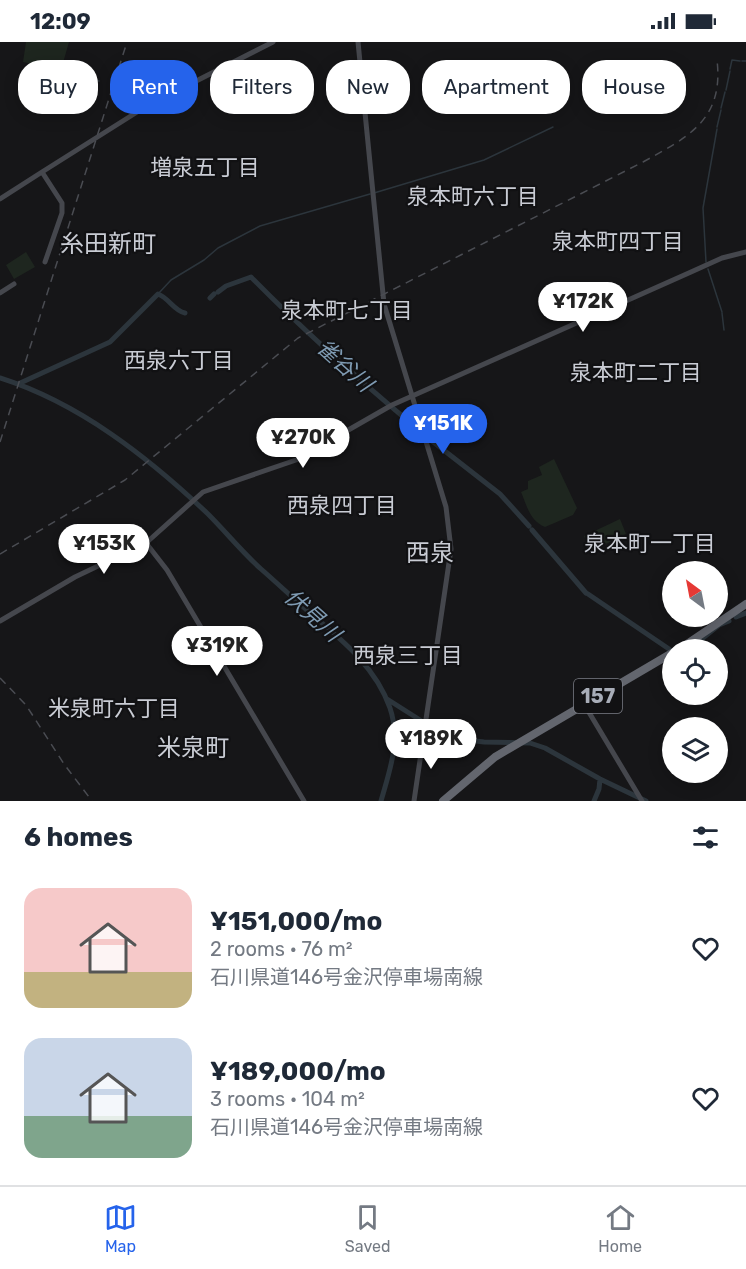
<!DOCTYPE html>
<html lang="en">
<head>
<meta charset="utf-8">
<style>
  body { margin:0; font-family:Rubik,"Noto Sans JP",sans-serif; background:#f6f6f7; color:#1f2937; height:100vh; display:flex; flex-direction:column; font-size:22px; white-space:nowrap }
  * { box-sizing:border-box; margin:0 }
  p { font-size:20px; color:#747a83 }
  .icon { flex:none; width:33px; height:33px; fill:none; stroke:currentColor; stroke-width:2; stroke-linecap:round; stroke-linejoin:round }
  .map { position:relative; height:759px; overflow:hidden }
  .details { display:flex; flex-direction:column; background:#fff; flex:1 }
  .details>* { flex:none }
  .guide { position:absolute; left:18px; top:18px; width:711px; height:54px; display:flex; gap:12px }
  .needle { width:39px; rotate:328deg }
  .buttons { position:absolute; left:662px; top:519px; display:grid; gap:12px }
  .buttons a { display:grid; place-items:center; width:66px; height:66px; border-radius:50%; background:#fff; box-shadow:0 3px 15px #0003; font-size:30px }
  .price { position:absolute; translate:-50% -51px; padding:0 14px; border-radius:21px; background:#fff; color:#222; font-size:20px; line-height:39px; filter:drop-shadow(0 2px 3px #0008) }
  .price::after { content:''; position:absolute; left:50%; top:36px; width:18px; height:14px; margin-left:-9px; background:inherit; clip-path:polygon(0 0,100% 0,50% 100%) }
  .price.current { background:#2563eb; color:#fff }
  ul { padding:0; list-style:none }
  li { display:flex; align-items:center; gap:18px; height:150px; padding:0 24px }
  li span { display:grid; place-items:center; flex:none; width:168px; height:120px; border-radius:18px; color:#555 }
  li>.icon { margin-inline-start:auto }
  span .icon { width:72px; height:72px; fill:#fffc; stroke-width:1 }
  li b { font-size:26px }
  h2 { display:flex; justify-content:space-between; align-items:center; height:72px; padding:0 24px; font-size:26px }
  .pill { padding:0 21px; border-radius:24px; background:#fff; box-shadow:0 3px 15px #0003; font-size:21px; line-height:54px }
  .pill.current { background:#2563eb; color:#fff }
  .status { display:flex; justify-content:space-between; align-items:center; height:42px; padding:0 30px; background:#fff; direction:ltr }
  .status svg { height:16px; fill:currentColor }
  .tab-bar { display:flex; justify-content:space-around; align-items:center; height:84px; border-top:2px solid #e0e1e3; background:#fff; font-size:16px; color:#747a83 }
  .tab-bar a { display:grid; justify-items:center; gap:3px }
  .tab-bar .current { color:#2563eb }
  .map>svg:first-child { display:block }
  .green { fill:#1e261f }
  .lines { fill:none; stroke-linecap:round; stroke-linejoin:round }
  .stream { stroke:#2c353c; stroke-width:1.5 }
  .river { stroke:#2c353c; stroke-width:5 }
  .secondary { stroke:#45474d; stroke-width:5 }
  .highway { stroke:#63666e; stroke-width:8 }
  .rail { stroke:#4a4c52; stroke-width:1.5; stroke-dasharray:8 6; stroke-linecap:butt }
  .labels { text-anchor:middle; stroke-width:4.5; stroke-linejoin:round; paint-order:stroke }
  .shield { fill:#111113; stroke:#7b7e86; stroke-width:1.5 }
  .shield-label { font-size:20px; font-weight:bold; fill:#a8adb8 }
  .neighbourhood-label { font-size:22px; fill:#c9ccd4; stroke:#111113 }
  .water-label { font-size:22px; font-style:italic; fill:#7f9bb3; stroke:#111113 }
  .quarter-label { font-size:24px; fill:#c9ccd4; stroke:#111113 }
</style>
</head>
<body>
<div class="status"><b>12:09</b><svg viewBox="0 0 49 12"><path d="M0 12V9h3v3zM5 12V6h3v6zM10 12V3h3v9zM15 12V0h3v12zM26 1h20v11H26zM47 4h2v5h-2z"/></svg></div>
<div class="map">
<svg width="746" height="759" viewBox="0 0 746 759">
  <rect width="100%" height="100%" fill="#161618"/>
  <path class="green" d="M26 0H69L61 28 23 20Z
    M26 210 35 225 14 237 6 223Z
    M554 417 577 466 573 473 545 485C530 479 527 464 521 450L528 447V439L542 433 539 425Z
    M620 477 626 492 591 509 584 494Z"/>
  <g class="lines">
    <path class="stream" d="M742 19H746
      M730 27 732 18 740 19
      M66 31 99 39
      M726 48 730 29
      M721 66 725 50
      M717 85 721 68
      M374 151 484 118 553 85
      M706 220 703 166 717 87
      M708 227 722 270
      M158 252 171 238 204 218 218 206 260 184 370 152
      M722 271 724 288"/>
    <path class="river" d="M218 250 226 244 251 235C303 288 358 337 414 384
      M210 256 214 252
      M0 336C79 361 148 415 208 472 226 490 242 510 261 527 277 541 293 556 309 570 341 597 376 625 390 666 401 699 390 727 381 759
      M18 342 110 300 158 252C169 256 174 269 185 271
      M432 399 500 452 529 484
      M532 488 586 551
      M588 552 669 607
      M736 575 746 571
      M688 608 719 583 729 579
      M387 657 431 685 459 697 484 700 530 701 545 706 600 737 646 759
      M594 759 599 747 600 737"/>
    <path class="secondary" d="M358 0 384 262 446 465 451 507 414 759
      M42 130 145 65 273 0
      M0 157 42 130 62 161V171L45 220
      M0 251 14 242
      M146 501 167 528 304 759
      M0 579 75 535 146 501 203 450 296 418 392 363 691 230 722 216 746 210
      M584 662 642 759"/>
    <path class="highway" d="M678 608 746 562
      M443 759 495 715 672 611"/>
    <path class="rail" d="M0 400 127 0
      M0 512 125 438 298 296 643 120C688 95 724 78 717 18
      M0 636 26 663 64 722 92 759"/>
  </g>
  <g class="labels">
    <rect class="shield" x="574" y="637" width="48" height="34" rx="4.5"/>
    <g class="shield-label">
      <text x="598" y="661">157</text>
    </g>
    <g class="neighbourhood-label">
      <text x="205" y="133">増泉五丁目</text>
      <text x="473" y="162">泉本町六丁目</text>
      <text x="618" y="207">泉本町四丁目</text>
      <text x="347" y="276">泉本町七丁目</text>
      <text x="179" y="326">西泉六丁目</text>
      <text x="636" y="338">泉本町二丁目</text>
      <text x="342" y="471">西泉四丁目</text>
      <text x="650" y="509">泉本町一丁目</text>
      <text x="408" y="621">西泉三丁目</text>
      <text x="114" y="674">米泉町六丁目</text>
    </g>
    <g class="water-label">
      <text transform="translate(345 323) rotate(42)" y="8">雀谷川</text>
      <text transform="translate(313 573) rotate(42)" y="8">伏見川</text>
    </g>
    <g class="quarter-label">
      <text x="108" y="210">糸田新町</text>
      <text x="430" y="519">西泉</text>
      <text x="193" y="714">米泉町</text>
    </g>
  </g>
</svg>
<div class="buttons">
<a><svg class="needle" viewBox="-14 -14 28 28"><path d="M0-13l5 13h-10z" fill="#e53935"/><path d="M0 13l5-13h-10z" fill="#747a83"/></svg></a>
<a><svg class="icon" aria-label="locate" viewBox="0 0 24 24"><circle cx="12" cy="12" r="6"/><path d="M12 2v4M12 18v4M2 12h4M18 12h4"/></svg></a>
<a><svg class="icon" aria-label="layers" viewBox="0 0 24 24"><path d="M12 4l9 5-9 5-9-5zM3 14l9 5 9-5"/></svg></a>
</div>
<b class="price" style="left:583px;top:291px">¥172K</b>
<b class="price current" style="left:443px;top:413px">¥151K</b>
<b class="price" style="left:303px;top:427px">¥270K</b>
<b class="price" style="left:104px;top:533px">¥153K</b>
<b class="price" style="left:217px;top:635px">¥319K</b>
<b class="price" style="left:431px;top:728px">¥189K</b>
<div class="guide">
<a class="pill">Buy</a>
<a class="pill current">Rent</a>
<a class="pill">Filters</a>
<a class="pill">New</a>
<a class="pill">Apartment</a>
<a class="pill">House</a>
</div>
</div>
<section class="details">
<h2>6 homes<svg class="icon" aria-label="filters" viewBox="0 0 24 24"><path d="M4 7h16M4 17h16"/><circle cx="9" cy="7" r="2"/><circle cx="15" cy="17" r="2"/></svg></h2>
<ul>
<li><span style="background:linear-gradient(#f6c9c9 70%,#c2b280 0)"><svg class="icon" aria-label="home" viewBox="0 0 24 24"><path d="M3 11l9-7 9 7M6 9v11h12V9"/></svg></span><div><b>¥151,000/mo</b><p>2 rooms · 76 m²</p><p>石川県道146号金沢停車場南線</p></div><svg class="icon" aria-label="heart" viewBox="0 0 24 24"><path d="M12 20l-8-8c-3-5 5-10 8-4 3-6 11-1 8 4z"/></svg></li>
<li><span style="background:linear-gradient(#c9d6e8 65%,#7fa58c 0)"><svg class="icon" aria-label="home" viewBox="0 0 24 24"><path d="M3 11l9-7 9 7M6 9v11h12V9"/></svg></span><div><b>¥189,000/mo</b><p>3 rooms · 104 m²</p><p>石川県道146号金沢停車場南線</p></div><svg class="icon" aria-label="heart" viewBox="0 0 24 24"><path d="M12 20l-8-8c-3-5 5-10 8-4 3-6 11-1 8 4z"/></svg></li>
</ul>
</section>
<nav class="tab-bar">
<a class="current"><svg class="icon" aria-label="map" viewBox="0 0 24 24"><path d="M3 6l6-2 6 2 6-2v14l-6 2-6-2-6 2zM9 4v14M15 6v14"/></svg>Map</a>
<a><svg class="icon" aria-label="saved" viewBox="0 0 24 24"><path d="M7 4h10v16l-5-4-5 4z"/></svg>Saved</a>
<a><svg class="icon" aria-label="home" viewBox="0 0 24 24"><path d="M3 11l9-7 9 7M6 9v11h12V9"/></svg>Home</a>
</nav>
</body>
</html>
